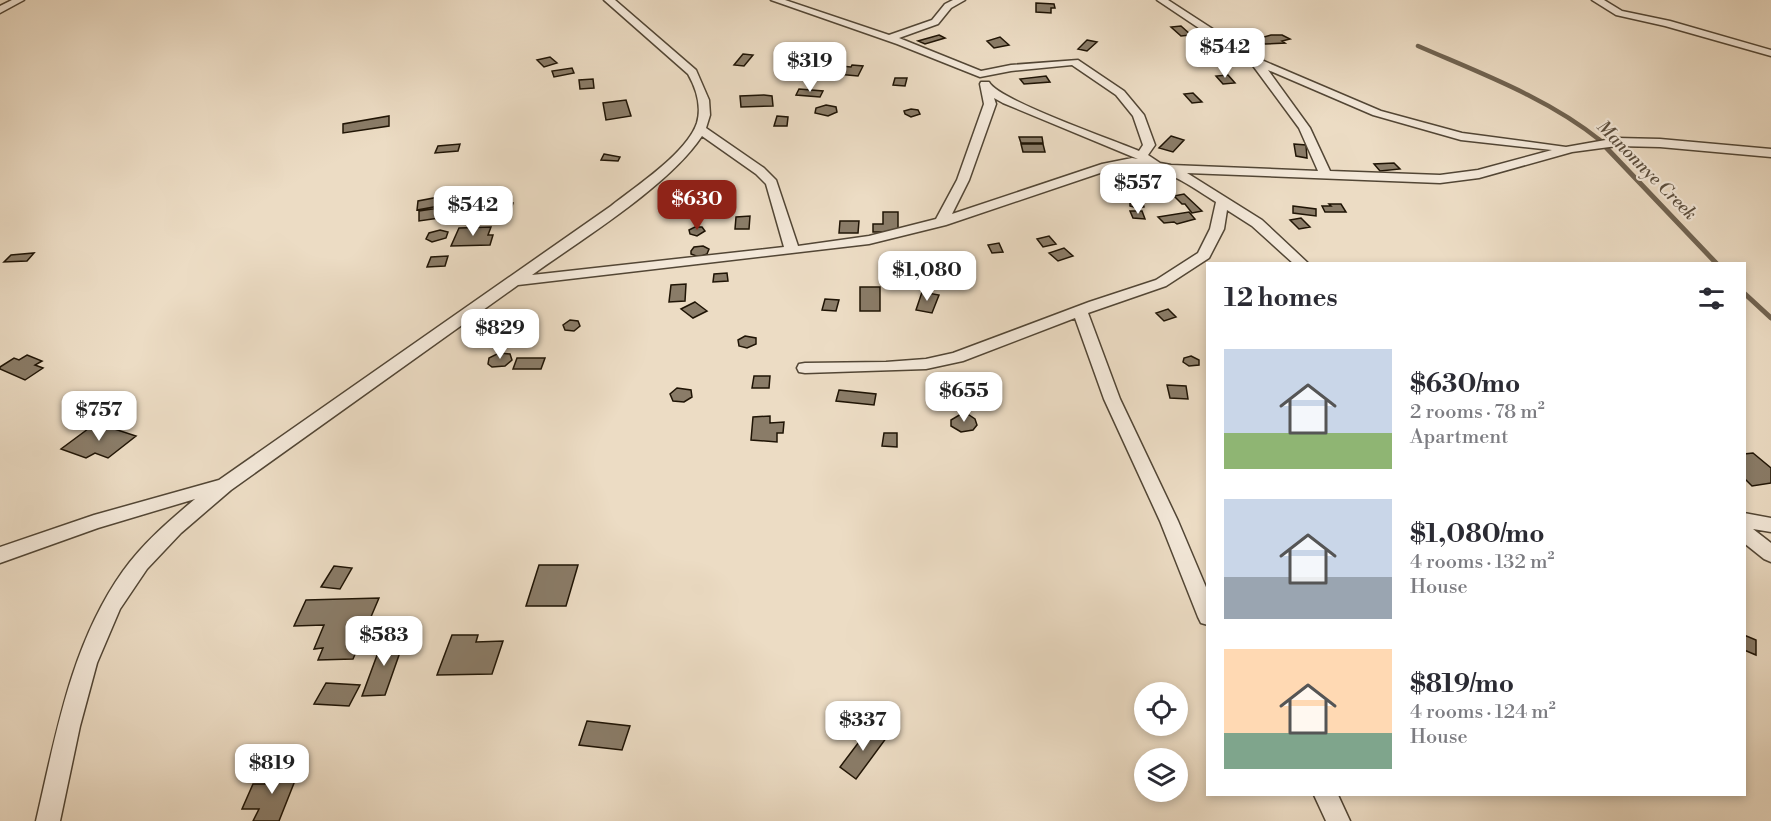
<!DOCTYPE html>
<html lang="en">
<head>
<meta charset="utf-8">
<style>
  body { margin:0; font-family:"Libre Bodoni",serif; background:#f7f7f7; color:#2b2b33; height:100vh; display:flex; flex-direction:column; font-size:22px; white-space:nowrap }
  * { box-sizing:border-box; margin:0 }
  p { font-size:20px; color:#7c7c81 }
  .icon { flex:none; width:33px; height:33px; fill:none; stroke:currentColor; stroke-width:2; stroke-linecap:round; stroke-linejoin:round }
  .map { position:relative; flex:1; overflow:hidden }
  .details { position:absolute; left:1206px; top:262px; width:540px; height:534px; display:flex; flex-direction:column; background:#fff; border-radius:0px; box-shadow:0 3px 9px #0003 }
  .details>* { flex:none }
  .fabs { position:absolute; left:1134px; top:682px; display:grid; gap:12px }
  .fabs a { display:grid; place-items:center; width:54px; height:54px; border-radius:50%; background:#fff; box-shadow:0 3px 9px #0003; font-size:30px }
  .price { position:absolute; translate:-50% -51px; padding:0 14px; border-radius:12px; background:#fff; color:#222; font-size:20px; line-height:39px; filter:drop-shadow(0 2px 3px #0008) }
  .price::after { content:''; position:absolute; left:50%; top:36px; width:18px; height:14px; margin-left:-9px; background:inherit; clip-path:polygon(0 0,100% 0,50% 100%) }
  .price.selected { background:#8f2418; color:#fff }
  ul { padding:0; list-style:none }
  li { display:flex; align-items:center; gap:18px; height:150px; padding:0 18px }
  li span { display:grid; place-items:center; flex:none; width:168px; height:120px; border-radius:0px; color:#555 }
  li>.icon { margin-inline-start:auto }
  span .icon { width:72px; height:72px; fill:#fffc; stroke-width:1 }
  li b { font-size:26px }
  h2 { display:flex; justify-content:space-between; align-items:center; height:72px; padding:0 18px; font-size:26px }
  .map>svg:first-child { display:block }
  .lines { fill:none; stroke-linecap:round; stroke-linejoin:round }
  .stream-far1 { stroke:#706351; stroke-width:4.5 }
  .stream { stroke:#706351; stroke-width:5 }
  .building { fill:#8a7c68; stroke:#1f1405; stroke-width:1.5 }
  .street-casing { stroke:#524635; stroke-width:3 }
  .street { fill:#f3e8d9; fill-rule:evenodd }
  .labels { text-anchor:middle; stroke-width:4.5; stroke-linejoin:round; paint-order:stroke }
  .far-water-label { font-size:18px; font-style:italic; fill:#5c4f3e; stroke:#f3e8d9 }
</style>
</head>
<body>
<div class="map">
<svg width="1771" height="821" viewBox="0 0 1771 821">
  <rect width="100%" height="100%" fill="#ecdcc4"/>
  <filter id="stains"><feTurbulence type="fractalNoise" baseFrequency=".00333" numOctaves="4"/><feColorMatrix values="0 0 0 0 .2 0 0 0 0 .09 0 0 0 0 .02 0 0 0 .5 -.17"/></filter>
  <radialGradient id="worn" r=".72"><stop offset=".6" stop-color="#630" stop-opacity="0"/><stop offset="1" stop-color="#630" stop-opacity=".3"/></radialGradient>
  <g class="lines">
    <path class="stream-far1" d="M1418 46C1480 73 1548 98 1601 141"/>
    <path class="stream" d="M1599 140 1717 264
      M1744 293 1771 318"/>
  </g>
  <path class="building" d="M1036 3 1054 4 1055 8H1051V13L1036 12Z
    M1181 26 1191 35 1181 36 1171 27Z
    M939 35 945 38 925 44 918 41Z
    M1282 35 1290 39 1282 41 1285 43 1265 44 1257 39 1271 35Z
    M1000 37 1009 45 994 48 987 41Z
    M1087 40 1097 42 1087 51 1078 49Z
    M743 54 753 55 744 66 734 65Z
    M550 57 557 63 544 67 537 60Z
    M852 65 863 66 858 76 837 74 841 66 851 67Z
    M572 68 574 73 554 77 552 71Z
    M1228 75 1235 83 1223 84 1216 76Z
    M1046 76 1050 82 1024 84 1020 79Z
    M895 78H907L905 86 893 85Z
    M593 79 594 88 580 89 579 80Z
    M799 89 823 91 820 97 796 95Z
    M1193 93 1202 102 1192 103 1184 94Z
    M764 95 772 96 773 106 741 107 740 96Z
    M626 100 631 116 606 120 603 103Z
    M826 105 836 107 837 112 828 116 815 113 816 108Z
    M911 109 918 110 920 114 911 117 905 114 904 111Z
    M389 116V126L343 133V124Z
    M777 116 788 117 787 126H774Z
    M1171 136 1184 140 1173 152 1159 148Z
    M1019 137H1042L1043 143H1021Z
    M460 144 458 151 435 153 438 146Z
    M1021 144H1043L1045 152H1023Z
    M1294 144 1306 145 1307 158 1296 156Z
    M604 154 620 157 618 161 601 160Z
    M1394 163 1400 169 1380 171 1374 164Z
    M465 191 467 198 445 203 443 195Z
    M1184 194 1202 211 1192 213 1185 204H1182L1174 196Z
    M439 197V206L417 210 418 201Z
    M728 198V206L712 207 713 199Z
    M1135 200 1143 203 1144 207 1137 208 1130 206V202Z
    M513 203 510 213 484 211 487 204Z
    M1329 204H1341L1346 212H1325L1322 206H1331Z
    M1293 206 1316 209V216L1293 213Z
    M439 208V218L419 221V211Z
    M1130 211H1142L1145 219 1133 218Z
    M883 212H898V232H873V224H883Z
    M1189 212 1195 219 1177 224 1174 222 1164 223 1158 217Z
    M750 216 749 229H735L736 217Z
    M1301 218 1310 227 1299 229 1290 220Z
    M840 221H859L858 233H839Z
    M491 227 488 235H493L490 245 451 246 459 228Z
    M695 227H702L705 231 697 236 690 234 689 230Z
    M440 230 448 232 446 238 432 242 426 239 429 233Z
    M1049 236 1056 244 1043 247 1037 239Z
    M999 243 1003 252 992 253 988 245Z
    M703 246 709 249 707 254 699 257 691 254V251L694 247Z
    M1064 248 1073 256 1058 261 1049 253Z
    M34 253 27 261 4 262 11 255Z
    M448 256 445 266 427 267 431 257Z
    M727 273 728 281 713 282 714 274Z
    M686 284 685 301 669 302 671 285Z
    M860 287H880V311H860Z
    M922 292 939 295 932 313 916 310Z
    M825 299 839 300 836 311 822 310Z
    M695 302 707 311 693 318 681 309Z
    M1168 309 1176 317 1164 321 1156 313Z
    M570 320 578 321 580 326 574 331 565 330 563 325Z
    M745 336 756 338V344L747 348 739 346 738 340Z
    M499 353 510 354 512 360 505 366 492 367 488 364 489 358Z
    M27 355 42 361 35 365 43 368 25 380 0 369V367L14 358 19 360Z
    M1191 356 1199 360V365L1189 366 1183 362 1184 358Z
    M517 358H545L541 369H513Z
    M754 376H770L769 388H752Z
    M1167 385 1186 386 1188 399 1170 398Z
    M677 388 691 390 692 397 684 402 673 401 670 394Z
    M839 390 876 394 874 405 836 401Z
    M961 414 969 415 975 419 977 425 973 430 961 432 951 426V420Z
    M770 416V423L784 422 783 433H777V442L751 440 753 417Z
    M96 423 136 436 108 458 95 453 86 458 61 449Z
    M884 433H897V447L882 446Z
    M1753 453 1771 468V483L1752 486 1744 478V454Z
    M539 565H578L566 606H526Z
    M334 566 352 568 340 589 321 587Z
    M379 598 353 659 318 660 323 648 314 649 324 625 294 626 306 600Z
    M452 635H478L476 642 503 641 492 674 437 675Z
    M1744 635 1756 640V655L1744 650Z
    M405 638 385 695 362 696 383 639Z
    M326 683 360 685 349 706 314 704Z
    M587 721 630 726 622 750 579 745Z
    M871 726 887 737 856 779 840 767Z
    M300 768 279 821H253L259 809H242L253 784H265L272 769Z"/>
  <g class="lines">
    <g class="street-casing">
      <path id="street" d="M12 0H24L0 13V6Z
        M604 0H615L696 70 709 100 710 115 706 128 764 168 776 180 798 246 869 236 936 219 957 180 984 104 980 84 981 82H989C998 100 1113 140 1139 151L1143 145 1133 116 1116 95 1072 65 1011 71 980 77 897 44 771 0H785L889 35 932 20 945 4 953 0H965L951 8 938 24 899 38 981 71 1011 65 1078 60 1124 91 1144 115 1155 145 1148 155 1160 163 1171 165 1318 171 1299 128 1251 63 1157 0H1168L1259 59 1381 111 1462 133 1566 147 1617 138 1660 139 1771 149V157L1660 147 1617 146 1572 152 1479 178 1440 183 1187 173 1262 220 1309 264H1294L1252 226 1227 210 1224 229 1209 258 1166 286 1088 313 1120 399 1178 521 1208 592V625L1201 623 1198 617 1160 521 1104 399 1075 318 963 361 926 369 805 373 799 372 797 368 799 364 805 363 886 362 926 359 953 353 1089 302 1156 280 1198 253 1210 229 1216 202C1176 177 1158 161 1109 170L946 225 869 244 518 285 231 490 181 533 147 569 120 609 97 663 80 726 60 821H36C56 735 71 644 123 571 143 543 169 521 195 499L98 528 0 563V547L94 515 219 480 611 206C636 186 687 153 697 123 702 106 696 88 688 74ZM1268 70 1373 115 1461 140 1552 150 1478 170 1440 175 1330 171 1310 128ZM994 98 1003 103 1138 159 1132 158 1102 164 952 214 969 180 996 104ZM702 136 756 174 766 184 784 247 532 275C582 239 669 186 702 136Z
        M1592 0H1604L1622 11 1670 21 1771 50V56L1665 26 1616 15Z
        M1744 513 1771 518V532L1753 529 1771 543V562L1764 559 1744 543Z
        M1314 795H1338L1350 821H1326Z"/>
    </g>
    <use href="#street" class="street"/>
  </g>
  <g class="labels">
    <g class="far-water-label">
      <text transform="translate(1647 170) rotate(45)" y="6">Manonnye Creek</text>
    </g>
  </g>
  <rect width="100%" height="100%" filter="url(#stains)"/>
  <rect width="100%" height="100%" fill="url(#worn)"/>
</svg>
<div class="fabs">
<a><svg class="icon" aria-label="locate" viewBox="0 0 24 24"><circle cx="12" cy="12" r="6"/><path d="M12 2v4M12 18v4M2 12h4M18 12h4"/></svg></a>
<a><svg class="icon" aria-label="layers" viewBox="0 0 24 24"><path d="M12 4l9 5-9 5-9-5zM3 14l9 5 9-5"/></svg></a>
</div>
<b class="price" style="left:1225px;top:79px">$542</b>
<b class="price" style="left:810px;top:93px">$319</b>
<b class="price" style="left:1138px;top:215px">$557</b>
<b class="price selected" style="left:697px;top:231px">$630</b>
<b class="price" style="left:473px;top:237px">$542</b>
<b class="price" style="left:927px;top:302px">$1,080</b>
<b class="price" style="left:500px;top:360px">$829</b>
<b class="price" style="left:964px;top:423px">$655</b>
<b class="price" style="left:99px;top:442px">$757</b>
<b class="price" style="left:384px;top:667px">$583</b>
<b class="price" style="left:863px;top:752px">$337</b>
<b class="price" style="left:272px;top:795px">$819</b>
<section class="details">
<h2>12 homes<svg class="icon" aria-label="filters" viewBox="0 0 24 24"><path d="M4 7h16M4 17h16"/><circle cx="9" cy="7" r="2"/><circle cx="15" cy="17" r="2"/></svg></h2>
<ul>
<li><span style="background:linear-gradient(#c9d6e8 70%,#8fb573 0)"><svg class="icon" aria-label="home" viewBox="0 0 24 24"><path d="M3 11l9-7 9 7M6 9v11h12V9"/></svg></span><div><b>$630/mo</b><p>2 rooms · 78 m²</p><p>Apartment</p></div></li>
<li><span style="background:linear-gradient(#c9d6e8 65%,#9aa5b1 0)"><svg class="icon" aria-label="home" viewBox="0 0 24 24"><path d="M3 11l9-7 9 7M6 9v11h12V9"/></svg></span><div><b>$1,080/mo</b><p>4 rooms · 132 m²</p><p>House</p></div></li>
<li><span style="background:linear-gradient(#ffd9b3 70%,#7fa58c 0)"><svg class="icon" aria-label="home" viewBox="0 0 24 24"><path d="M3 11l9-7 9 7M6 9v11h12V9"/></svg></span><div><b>$819/mo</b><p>4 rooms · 124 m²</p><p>House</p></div></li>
</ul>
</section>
</div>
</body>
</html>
